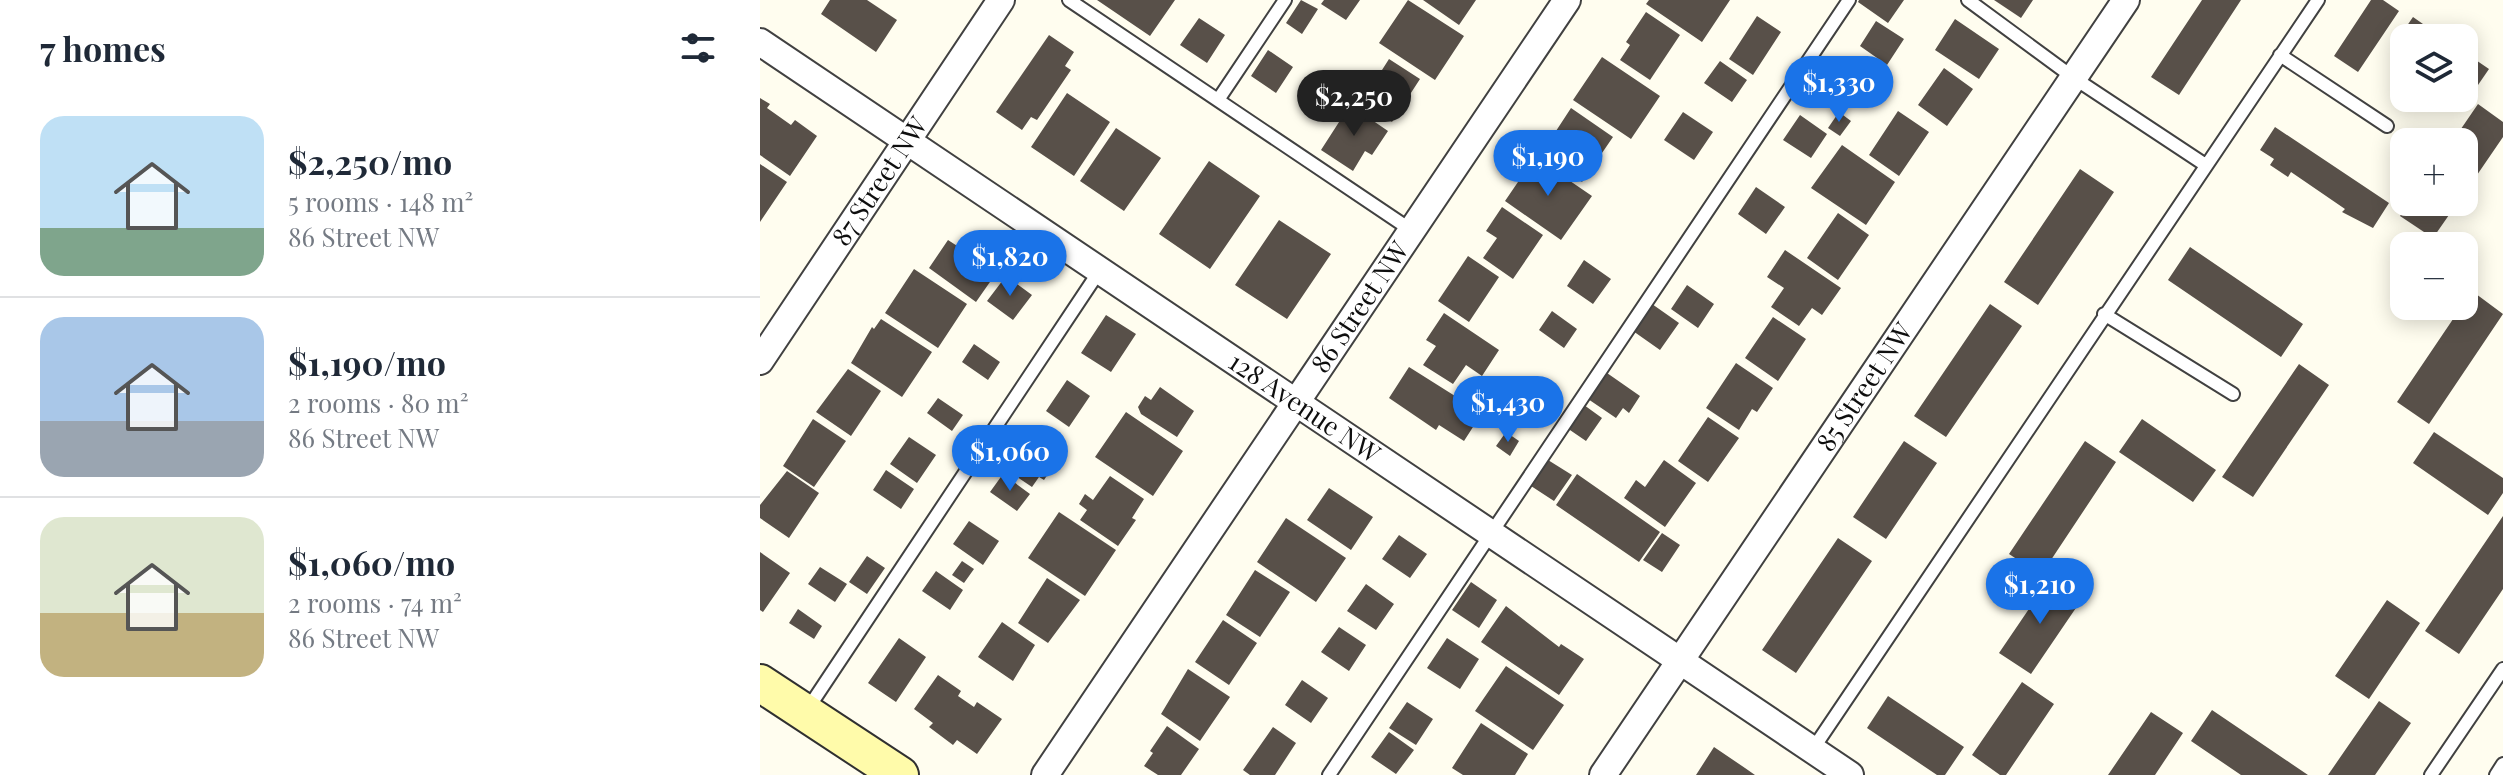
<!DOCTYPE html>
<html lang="en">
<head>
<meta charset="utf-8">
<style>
  body { margin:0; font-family:"Playfair Display",serif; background:#f6f6f7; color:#1f2937; height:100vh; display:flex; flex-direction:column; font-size:30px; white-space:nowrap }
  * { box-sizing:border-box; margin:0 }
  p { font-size:26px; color:#747a83 }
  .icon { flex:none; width:44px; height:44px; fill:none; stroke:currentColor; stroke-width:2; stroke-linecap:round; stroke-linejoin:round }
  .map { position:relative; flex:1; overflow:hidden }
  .sheet { display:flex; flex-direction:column; background:#fff; width:760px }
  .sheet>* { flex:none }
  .buttons { position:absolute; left:1630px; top:24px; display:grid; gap:16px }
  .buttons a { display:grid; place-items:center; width:88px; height:88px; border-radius:16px; background:#fff; box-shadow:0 4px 20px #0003; font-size:40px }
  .price { position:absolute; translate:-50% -68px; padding:0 18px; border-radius:28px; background:#1a73e8; color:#fff; font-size:26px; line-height:52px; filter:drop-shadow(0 2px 4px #0008) }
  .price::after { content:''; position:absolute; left:50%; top:48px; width:24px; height:18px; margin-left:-12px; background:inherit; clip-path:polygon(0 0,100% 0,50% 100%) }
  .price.selected { background:#222; color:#fff }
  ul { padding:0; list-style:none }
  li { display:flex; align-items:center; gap:24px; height:200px; padding:0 40px }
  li+li { border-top:2px solid #e0e1e3 }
  li span { display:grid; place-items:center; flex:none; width:224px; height:160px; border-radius:24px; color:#555 }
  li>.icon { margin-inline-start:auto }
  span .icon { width:96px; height:96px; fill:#fffc; stroke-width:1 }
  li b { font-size:34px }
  h2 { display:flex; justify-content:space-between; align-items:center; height:96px; padding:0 40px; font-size:34px }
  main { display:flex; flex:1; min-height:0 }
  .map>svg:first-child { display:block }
  .building { fill:#585049 }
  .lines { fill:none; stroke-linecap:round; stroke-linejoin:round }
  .lane-casing { stroke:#414141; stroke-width:16 }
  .street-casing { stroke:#414141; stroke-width:30 }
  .secondary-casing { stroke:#303030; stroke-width:40 }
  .lane { stroke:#fff; stroke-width:12 }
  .street { stroke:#fff; stroke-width:26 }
  .secondary { stroke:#fffbaa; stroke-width:36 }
  .labels { text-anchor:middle; stroke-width:8; stroke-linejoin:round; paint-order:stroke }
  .street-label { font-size:26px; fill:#0e0e0e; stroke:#fff }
</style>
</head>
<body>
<main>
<section class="sheet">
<h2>7 homes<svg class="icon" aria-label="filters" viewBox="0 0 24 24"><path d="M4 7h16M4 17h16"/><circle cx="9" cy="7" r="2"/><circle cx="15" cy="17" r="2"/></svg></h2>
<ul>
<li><span style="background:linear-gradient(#bfe0f5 70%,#7fa58c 0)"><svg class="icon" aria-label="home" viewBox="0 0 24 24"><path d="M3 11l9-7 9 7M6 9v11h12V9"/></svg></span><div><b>$2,250/mo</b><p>5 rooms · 148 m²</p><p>86 Street NW</p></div></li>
<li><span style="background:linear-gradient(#a9c7e8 65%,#9aa5b1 0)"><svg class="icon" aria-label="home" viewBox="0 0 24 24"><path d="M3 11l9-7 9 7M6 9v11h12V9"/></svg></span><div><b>$1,190/mo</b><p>2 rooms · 80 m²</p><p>86 Street NW</p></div></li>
<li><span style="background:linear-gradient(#dfe7d0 60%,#c2b280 0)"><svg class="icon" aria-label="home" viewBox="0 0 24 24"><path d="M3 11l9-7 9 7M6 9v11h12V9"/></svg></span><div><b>$1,060/mo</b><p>2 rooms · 74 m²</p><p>86 Street NW</p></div></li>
</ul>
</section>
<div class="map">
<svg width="1743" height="775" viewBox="0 0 1743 775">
  <rect width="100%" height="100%" fill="#fffdef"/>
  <path class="building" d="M70 0H107L137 20 116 52 61 14Z
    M337 0H415L390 36Z
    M541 0 558 9 542 34 526 23Z
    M564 0H600L586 20 561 4Z
    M648 0 704 36 675 80 619 43Z
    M663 0H716L699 25Z
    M889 0H970L942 42 886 4Z
    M1099 0H1144L1128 23 1098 2Z
    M1234 0H1273L1261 18Z
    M1442 0H1481L1419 95 1391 77Z
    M1611 0H1623L1639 11 1598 72 1574 56Z
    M886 12 920 35 890 80 860 60 870 45 866 42Z
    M997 16 1021 32 993 75 969 59Z
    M1653 17 1683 38H1644V58L1631 49Z
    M439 18 465 35 447 63 420 45Z
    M1195 19 1239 49 1219 79 1175 50Z
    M1116 21 1144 39 1127 65 1100 46Z
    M289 35 314 52 305 66 311 70 277 120 271 117 262 130 236 112Z
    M508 50 533 67 516 93 491 76Z
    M1704 52 1729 69 1707 101 1704 99Z
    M842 57 900 96 871 139 813 100Z
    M629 59 660 79 632 122 601 103Z
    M960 61 987 80 972 102 944 83Z
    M1076 64 1102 81 1085 106 1059 89Z
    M1184 68 1213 89 1187 126 1158 105Z
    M307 93 350 122 314 176 271 147Z
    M0 98 10 104 7 108 31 125 35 120 57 136 30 176 0 155Z
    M1718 104 1743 122V137L1704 194V142H1692Z
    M590 105 628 131 612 155 605 151 593 171 561 150Z
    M811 108 853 137 822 182 791 160 806 138 796 131Z
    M1138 111 1169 132 1139 176 1109 155Z
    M923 112 953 132 934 160 904 140Z
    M1079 112 1091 121 1080 136 1068 128Z
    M1040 115 1067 134 1051 158 1023 140Z
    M1515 127 1629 203 1613 228 1582 212 1585 209 1531 172 1528 177 1510 165 1514 159 1500 150Z
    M356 128 401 158 364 211 320 181Z
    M1082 145 1135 182 1106 225 1051 188Z
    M775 157 832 196 801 240 745 201Z
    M449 161 500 196 450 269 399 234Z
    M0 164 27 182 0 222Z
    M1320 169 1354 192 1278 305 1244 282Z
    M996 187 1025 207 1006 234 978 214Z
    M1650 202H1698L1673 238 1640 216Z
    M742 207 783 235 753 279 723 258 737 238 726 231Z
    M1078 213 1109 235 1078 280 1047 258Z
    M519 220 571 254 527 319 475 285Z
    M188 240 208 253 211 249 239 269 216 302 169 268Z
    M1430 247 1543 324 1521 357 1408 280Z
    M1025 250 1081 288 1062 315 1052 308 1039 326 1011 307 1024 288 1007 277Z
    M708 256 739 277 709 322 678 301Z
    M824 260 851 279 833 304 807 286Z
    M154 269 207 304 178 348 125 313Z
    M246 276 272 295 253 320 227 301Z
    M927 285 954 304 938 328 911 309Z
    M1712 291 1743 314 1669 424 1637 402Z
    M892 304 919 323 900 350 873 331Z
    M1230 304 1262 326 1186 437 1154 416Z
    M792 311 817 329 804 348 779 330Z
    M684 313 739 350 722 376 706 365 693 384 663 365 676 346 666 340Z
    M346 315 376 334 351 372 321 353Z
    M1013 317 1046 339 1018 381 985 358Z
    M121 319 172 352 142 397 91 363 112 327 114 329Z
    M214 344 240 362 228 380 202 362Z
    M976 363 1013 388 997 412 992 409 979 430 946 408Z
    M1539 364 1569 385 1493 497 1462 477Z
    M649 367 722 413 704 441 679 425 676 430 629 398Z
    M88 369 121 391 91 436 56 412Z
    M847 373 880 396 869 413 863 408 856 418 828 399Z
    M307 380 330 396 309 427 286 411Z
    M400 387 434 411 417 437 381 414 378 407 385 396 391 400Z
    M178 398 203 415 192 431 167 413Z
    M824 405 842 418 826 441 807 428Z
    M366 412 423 451 393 496 335 457Z
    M948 417 979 438 948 482 918 461Z
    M53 419 86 441 54 487 23 466Z
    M1382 419 1456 470 1433 502 1359 452Z
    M746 432 759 441 750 456 736 446Z
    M1674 432 1743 478V493L1728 515 1653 463Z
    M149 437 176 455 157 483 130 464Z
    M1144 441 1177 463 1126 539 1093 517Z
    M1325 441 1356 462 1281 575 1249 554Z
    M262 444 292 468 284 480 279 477 272 487 245 469Z
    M788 460 812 475 794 501 771 486Z
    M904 460 936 483 905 527 864 498 876 480 885 487Z
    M126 470 154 489 141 509 113 490Z
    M27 471 59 493 29 538 0 518V505Z
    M243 474 270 494 257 511 230 492Z
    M817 474 900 532 879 562 796 505Z
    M350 476 384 499 372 518 376 520 358 546 320 520 327 510 319 504 325 494 333 500Z
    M569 488 613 517 591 550 547 520Z
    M299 512 356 550 325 596 268 558Z
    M1743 516V589L1699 654 1665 631Z
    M526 518 586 558 556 602 497 562Z
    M209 521 239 541 223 565 193 544Z
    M902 533 920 545 902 572 883 560Z
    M639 535 667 554 650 578 622 559Z
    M1078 538 1112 561 1036 673 1002 650Z
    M0 552 30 573 3 612 0 610Z
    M107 556 125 568 107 594 89 582Z
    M202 561 214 569 204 583 192 575Z
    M60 567 87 584 75 602 48 584Z
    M495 570 530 592 500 637 466 615Z
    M176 571 203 590 190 610 162 591Z
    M287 578 320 600 288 643 258 623Z
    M1290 578 1322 599 1271 674 1239 653Z
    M711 582 737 600 719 628 692 610Z
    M606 584 634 604 616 630 587 611Z
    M1627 600 1660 623 1609 699 1575 676Z
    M746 606 799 647 801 644 824 659 799 695 721 642Z
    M38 609 62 626 54 639 29 623Z
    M463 620 497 643 469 685 435 662Z
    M242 622 275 645 253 681 218 657Z
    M579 627 606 645 589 671 561 652Z
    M139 638 166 657 136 702 108 683Z
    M687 638 719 659 700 689 667 668Z
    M746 666 804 705 773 750 715 711Z
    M428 669 470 697 440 741 401 714Z
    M178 675 201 691 198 696 214 707 217 702 242 719 217 754 197 740 193 745 169 727 173 723 154 709Z
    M542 680 568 698 551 723 525 705Z
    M1262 682 1294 704 1246 775H1240L1212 755Z
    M1128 696 1204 747 1185 775H1177L1107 728Z
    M1619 701 1651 723 1615 775H1568Z
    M647 702 673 719 656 745 629 728Z
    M1452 710 1548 775H1481L1431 741Z
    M1391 712 1423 733 1395 775H1348Z
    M721 723 768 754 755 775H703L692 768Z
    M407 726 439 749 421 775H398L384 766 393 753 390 751Z
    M513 727 536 743 515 775H490L483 770Z
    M629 732 654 750 636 774 611 757Z
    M954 747 985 768 995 775H936Z"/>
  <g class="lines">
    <g class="lane-casing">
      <path id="lane" d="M309 0 651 230
        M1208 0 1314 78 1444 164
        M1520 55 1627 126
        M458 100 525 0
        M1344 314 1473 394
        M47 710 340 270
        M1053 749 1558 0
        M569 775 1089 0
        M1671 775 1743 669
        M1736 775 1743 764"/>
    </g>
    <g class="street-casing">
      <g id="street">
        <path id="s1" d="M0 42 1090 775"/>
        <path id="s2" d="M0 361 241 0"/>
        <path id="s3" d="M285 775 807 0"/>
        <path id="s4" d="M843 775 1366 0"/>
      </g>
    </g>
    <g class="secondary-casing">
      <path id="secondary" d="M0 683 140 775"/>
    </g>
    <use href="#lane" class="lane"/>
    <use href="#street" class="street"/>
    <use href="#secondary" class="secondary"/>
  </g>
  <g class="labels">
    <g class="street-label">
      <text dy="9" stroke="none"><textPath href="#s2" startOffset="216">87 Street NW</textPath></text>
      <text dy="9" stroke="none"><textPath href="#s3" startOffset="564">86 Street NW</textPath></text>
      <text dy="9" stroke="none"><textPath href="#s4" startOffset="468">85 Street NW</textPath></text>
      <text dy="9" stroke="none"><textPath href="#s1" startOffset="656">128 Avenue NW</textPath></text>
    </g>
  </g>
</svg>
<div class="buttons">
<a><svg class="icon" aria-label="layers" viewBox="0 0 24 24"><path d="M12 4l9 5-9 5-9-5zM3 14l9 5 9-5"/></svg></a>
<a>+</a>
<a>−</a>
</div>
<b class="price" style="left:1079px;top:124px">$1,330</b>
<b class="price selected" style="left:594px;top:138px">$2,250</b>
<b class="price" style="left:788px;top:198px">$1,190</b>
<b class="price" style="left:250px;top:298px">$1,820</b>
<b class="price" style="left:748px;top:444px">$1,430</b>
<b class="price" style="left:250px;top:493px">$1,060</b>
<b class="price" style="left:1280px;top:626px">$1,210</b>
</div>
</main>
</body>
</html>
